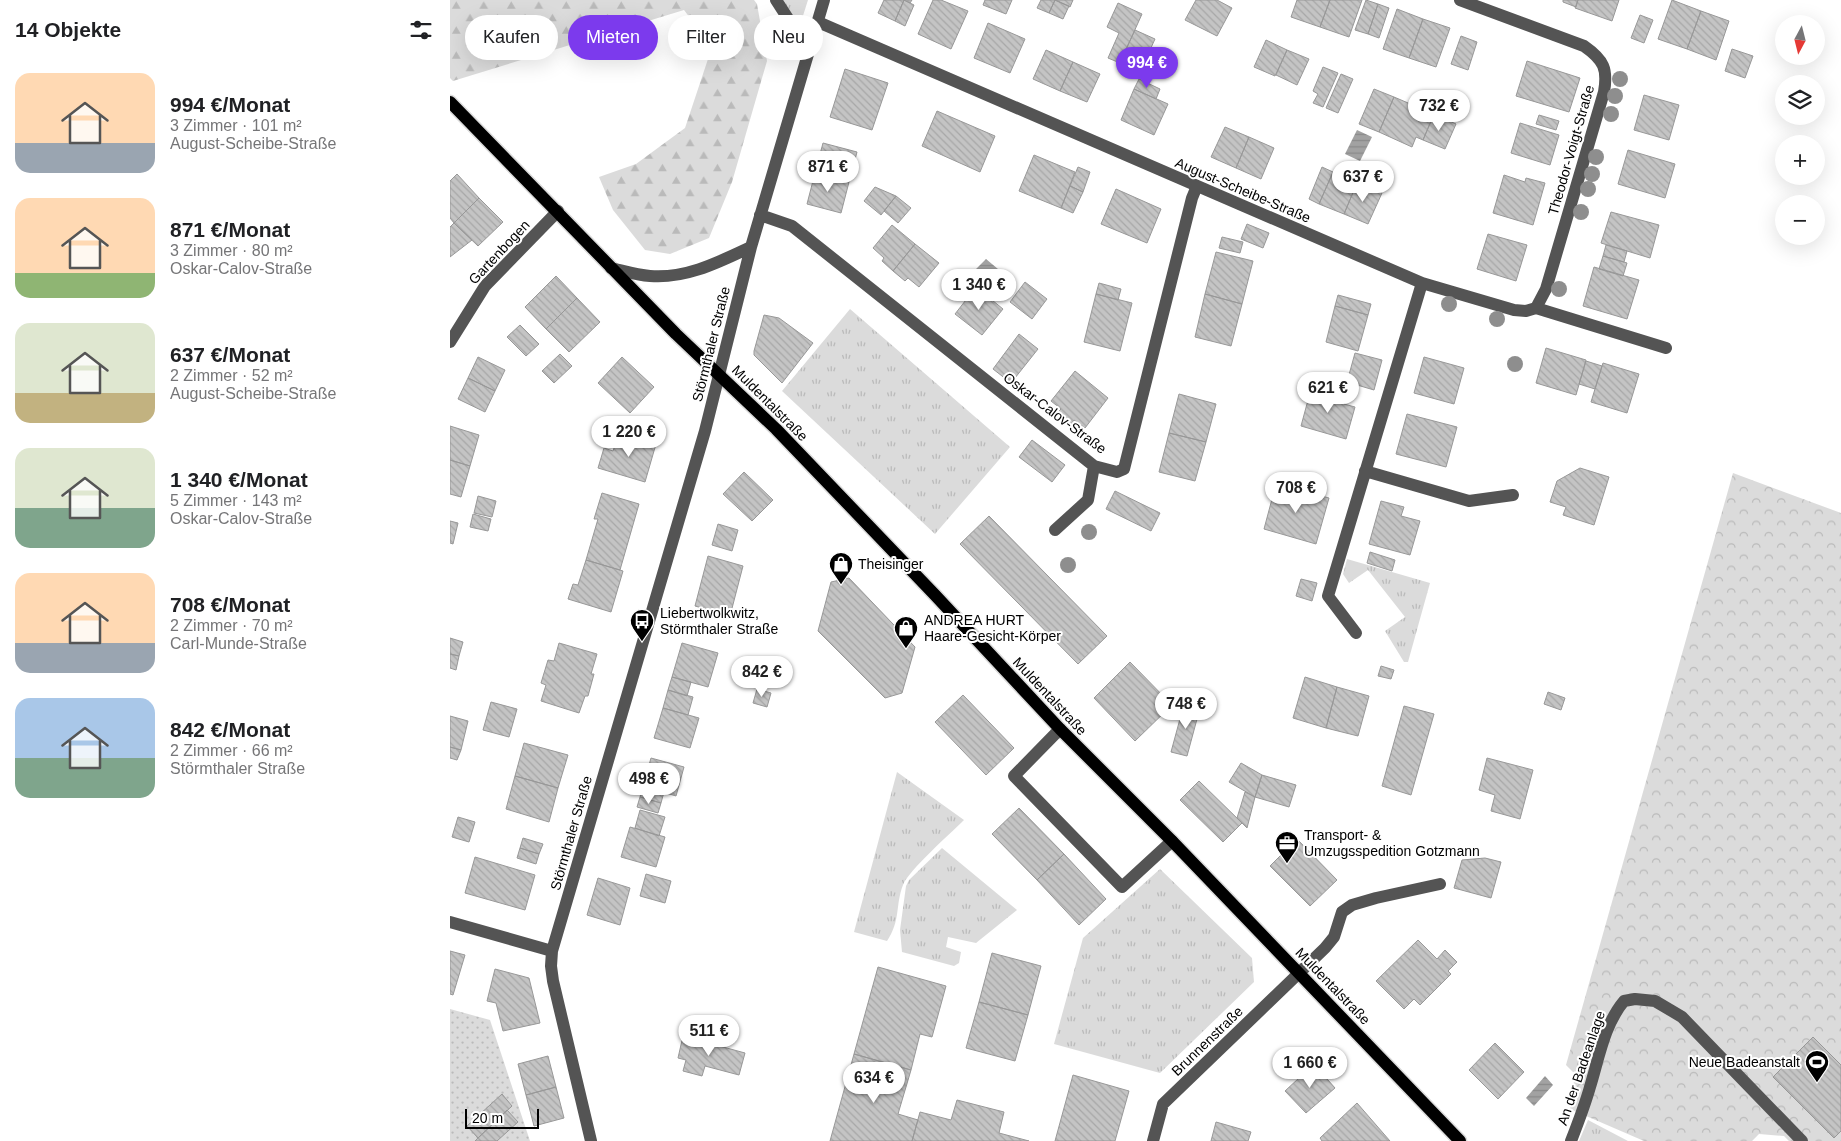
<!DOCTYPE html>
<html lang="de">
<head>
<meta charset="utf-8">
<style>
  body { margin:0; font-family:Helvetica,sans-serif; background:#f2f2f2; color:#202124; height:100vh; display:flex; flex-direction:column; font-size:19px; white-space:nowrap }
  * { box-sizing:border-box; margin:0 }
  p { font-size:16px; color:#757577 }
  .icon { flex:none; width:28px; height:28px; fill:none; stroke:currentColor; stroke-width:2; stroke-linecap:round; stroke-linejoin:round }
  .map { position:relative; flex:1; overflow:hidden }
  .side { display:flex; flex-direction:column; background:#fff; width:450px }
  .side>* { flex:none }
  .top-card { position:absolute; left:15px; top:15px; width:475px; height:45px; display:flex; gap:10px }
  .needle { width:32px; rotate:187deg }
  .tools { position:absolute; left:1325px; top:15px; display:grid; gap:10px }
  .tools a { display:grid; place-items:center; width:50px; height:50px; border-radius:50%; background:#fff; box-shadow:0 5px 20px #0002; font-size:25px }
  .scale { position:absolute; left:15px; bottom:12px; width:74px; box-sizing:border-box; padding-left:5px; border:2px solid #000; border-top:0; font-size:14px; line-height:18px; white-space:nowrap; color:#000; -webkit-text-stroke:4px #fff; paint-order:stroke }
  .price { position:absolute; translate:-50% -42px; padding:0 11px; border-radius:18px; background:#fff; color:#222; font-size:16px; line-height:32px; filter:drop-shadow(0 1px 2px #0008) }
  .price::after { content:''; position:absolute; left:50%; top:30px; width:15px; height:11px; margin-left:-8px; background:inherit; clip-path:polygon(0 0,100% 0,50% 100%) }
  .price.active { background:#7c3aed; color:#fff }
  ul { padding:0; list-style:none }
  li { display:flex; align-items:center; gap:15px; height:125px; padding:0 15px }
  li span { display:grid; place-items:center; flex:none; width:140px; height:100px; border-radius:15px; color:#555 }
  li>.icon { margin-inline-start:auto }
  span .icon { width:60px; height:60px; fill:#fffc; stroke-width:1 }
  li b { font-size:21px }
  h2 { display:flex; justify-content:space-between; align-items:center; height:60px; padding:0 15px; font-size:21px }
  .pill { padding:0 18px; border-radius:22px; background:#fff; box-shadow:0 5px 20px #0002; font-size:18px; line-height:45px }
  .pill.active { background:#7c3aed; color:#fff }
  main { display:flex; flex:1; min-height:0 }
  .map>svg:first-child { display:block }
  .grass { fill:url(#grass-tufts) }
  .forest { fill:url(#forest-firs) }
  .park { fill:url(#park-crowns) }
  .garden { fill:url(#garden-dots) }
  .water { fill:url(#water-rules) }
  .building { fill:url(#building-back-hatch); stroke:#989898 }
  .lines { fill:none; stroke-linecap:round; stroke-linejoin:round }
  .major-casing { stroke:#dbdbdb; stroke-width:15 }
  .minor { stroke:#545454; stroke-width:12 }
  .major { stroke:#000; stroke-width:12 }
  .tree { fill:#8e8e8e }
  .labels { text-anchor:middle; stroke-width:4; stroke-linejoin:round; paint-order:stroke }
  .street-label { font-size:14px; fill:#000; stroke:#fff }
  .poi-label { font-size:14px; fill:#000; stroke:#fff; text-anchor:start }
</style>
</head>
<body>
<main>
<section class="side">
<h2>14 Objekte<svg class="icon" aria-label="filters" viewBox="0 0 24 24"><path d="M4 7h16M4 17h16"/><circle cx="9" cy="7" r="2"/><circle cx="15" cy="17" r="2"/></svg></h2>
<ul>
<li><span style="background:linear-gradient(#ffd9b3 70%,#9aa5b1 0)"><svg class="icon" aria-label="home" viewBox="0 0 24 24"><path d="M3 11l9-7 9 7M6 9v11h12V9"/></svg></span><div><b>994 €/Monat</b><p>3 Zimmer · 101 m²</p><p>August-Scheibe-Straße</p></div></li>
<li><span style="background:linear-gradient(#ffd9b3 75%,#8fb573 0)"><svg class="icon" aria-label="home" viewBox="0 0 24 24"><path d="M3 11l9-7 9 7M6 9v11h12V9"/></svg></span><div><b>871 €/Monat</b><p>3 Zimmer · 80 m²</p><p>Oskar-Calov-Straße</p></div></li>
<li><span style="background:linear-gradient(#dfe7d0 70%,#c2b280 0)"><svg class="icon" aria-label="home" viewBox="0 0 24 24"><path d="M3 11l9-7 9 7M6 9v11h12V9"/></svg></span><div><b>637 €/Monat</b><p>2 Zimmer · 52 m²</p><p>August-Scheibe-Straße</p></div></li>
<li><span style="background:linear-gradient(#dfe7d0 60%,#7fa58c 0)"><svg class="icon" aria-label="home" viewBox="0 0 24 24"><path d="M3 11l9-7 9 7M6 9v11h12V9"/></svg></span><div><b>1 340 €/Monat</b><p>5 Zimmer · 143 m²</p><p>Oskar-Calov-Straße</p></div></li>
<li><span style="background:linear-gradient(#ffd9b3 70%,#9aa5b1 0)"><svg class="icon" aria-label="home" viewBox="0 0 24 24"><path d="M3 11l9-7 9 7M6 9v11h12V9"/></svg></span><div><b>708 €/Monat</b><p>2 Zimmer · 70 m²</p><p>Carl-Munde-Straße</p></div></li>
<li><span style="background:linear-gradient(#a9c7e8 60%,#7fa58c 0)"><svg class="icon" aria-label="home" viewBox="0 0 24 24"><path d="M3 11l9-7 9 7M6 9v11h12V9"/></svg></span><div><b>842 €/Monat</b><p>2 Zimmer · 66 m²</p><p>Störmthaler Straße</p></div></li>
</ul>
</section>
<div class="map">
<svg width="1391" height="1141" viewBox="0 0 1391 1141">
  <defs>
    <pattern id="grass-tufts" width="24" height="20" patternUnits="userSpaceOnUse" patternTransform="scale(1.25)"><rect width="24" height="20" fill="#dbdbdb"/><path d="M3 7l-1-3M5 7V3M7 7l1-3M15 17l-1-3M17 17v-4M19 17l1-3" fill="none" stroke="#bababa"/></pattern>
    <pattern id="forest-firs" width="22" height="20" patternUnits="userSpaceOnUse" patternTransform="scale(1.25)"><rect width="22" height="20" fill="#dbdbdb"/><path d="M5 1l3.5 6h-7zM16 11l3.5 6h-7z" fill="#bababa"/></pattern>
    <pattern id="park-crowns" width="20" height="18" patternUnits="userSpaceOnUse" patternTransform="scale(1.25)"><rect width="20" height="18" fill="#dbdbdb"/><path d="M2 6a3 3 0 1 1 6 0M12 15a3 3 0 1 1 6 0" fill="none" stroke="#bababa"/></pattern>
    <pattern id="garden-dots" width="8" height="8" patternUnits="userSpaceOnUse" patternTransform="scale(1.25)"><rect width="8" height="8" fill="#dbdbdb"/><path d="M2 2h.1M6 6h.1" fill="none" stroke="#bababa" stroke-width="1.8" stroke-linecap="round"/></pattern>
    <pattern id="water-rules" width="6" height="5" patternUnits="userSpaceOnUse" patternTransform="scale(1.25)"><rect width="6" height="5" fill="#a2a2a2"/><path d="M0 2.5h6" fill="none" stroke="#8a8a8a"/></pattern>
    <pattern id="building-back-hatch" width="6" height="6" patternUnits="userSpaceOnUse" patternTransform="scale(1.25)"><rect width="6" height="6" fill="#c4c4c4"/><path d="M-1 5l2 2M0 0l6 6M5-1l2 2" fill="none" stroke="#a7a7a7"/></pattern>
  </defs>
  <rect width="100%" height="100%" fill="#fff"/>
  <path class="grass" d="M326 0H358L351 22 337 18Z
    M400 309 560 447 485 534 332 391Z
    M897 559 980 583 958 662H954L935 631 955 617 918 570 899 583 893 574Z
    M447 772 514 820C501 833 458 871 453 885 445 906 451 920 437 941L404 932Z
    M492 848 567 910 526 943 498 937 496 947 511 952 509 963 504 966 452 952 450 930 456 886 459 880Z
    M710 869 802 958 804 982 710 1073 604 1044 633 938Z
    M1138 1120 1178 1141H1129Z"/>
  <path class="forest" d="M0 0H304L307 4 317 61 282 182 259 238 220 254 195 250 163 210 149 177 186 164 235 128 262 47 234 10 3 81 0 78Z"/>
  <path class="park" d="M1283 473 1391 513V1141H1339L1334 1136 1309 1134 1302 1141H1194L1120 1109 1125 1074 1116 1065Z"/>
  <path class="garden" d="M0 1009 40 1020 80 1141H0Z"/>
  <path class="water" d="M907 130 922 137 910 161 895 154Z
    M536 259 554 274 543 285 525 270Z
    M1095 1076 1103 1085 1084 1106 1076 1098Z"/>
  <path class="building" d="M434 0H462L460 3 454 0 445 21 428 13Z
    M454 0 464 5 455 26 445 21Z
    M483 0H491L518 11 501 49 468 34Z
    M535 0H562L556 14 533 5Z
    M591 0H605L599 13 587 8Z
    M605 0H623L620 7Z
    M605 0 619 6 613 19 599 13Z
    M746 0H767L782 8 767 36 735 20Z
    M847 0H880L870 27 841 17Z
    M880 0H912L899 37 870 27Z
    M916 0 928 4 918 34 905 30Z
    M1113 0H1128L1126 7 1113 2Z
    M1128 0H1169L1162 21 1125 8Z
    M1222 0 1251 11 1237 49 1208 39Z
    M668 3 692 14 670 63 658 58 669 33 657 27Z
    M928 4 939 8 929 38 918 34Z
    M947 9 973 19 959 58 933 49Z
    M1251 11 1279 21 1266 60 1237 49Z
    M1190 15 1203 20 1194 43 1181 38Z
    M973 19 1000 28 986 67 959 58Z
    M538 23 575 39 560 73 524 58Z
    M685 30 705 39 689 74 669 64Z
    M1011 36 1027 42 1018 70 1001 64Z
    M816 40 837 50 825 76 804 67Z
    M1282 49 1303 56 1295 78 1275 71Z
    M596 50 623 62 610 91 583 79Z
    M837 50 859 59 847 85 826 75Z
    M1077 61 1130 78 1119 112 1066 96Z
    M623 62 650 74 637 102 610 91Z
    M873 67 888 73 873 107 863 103 868 94 863 91Z
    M395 69 438 83 422 130 380 117Z
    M891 74 903 79 888 113 876 108Z
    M689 79 710 89 706 99 684 89Z
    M684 89 718 104 704 135 671 120Z
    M924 89 944 97 929 132 909 124Z
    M1194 95 1229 105 1219 140 1184 130Z
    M944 97 984 114 973 140 966 137 962 147 929 132Z
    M487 111 545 136 530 172 472 146Z
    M984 114 1006 124 995 149 973 140Z
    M1089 115 1109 121 1106 130 1086 124Z
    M1070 123 1109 135 1100 165 1061 153Z
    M775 127 799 137 786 168 761 157Z
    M799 137 824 148 811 179 786 168Z
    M373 143 407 152 399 182 365 173Z
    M1178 150 1225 164 1215 198 1168 184Z
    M584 155 625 172 611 208 569 191Z
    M628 167 640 172 633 192 620 186Z
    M872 167 883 172 869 204 859 199Z
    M883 172 907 183 894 214 869 204Z
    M365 173 399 182 391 213 357 204Z
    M7 174 29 198 4 223 0 218V181Z
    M1054 175 1075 182 1076 178 1095 183 1083 225 1043 213Z
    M907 183 932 193 918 224 894 214Z
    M620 186 633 192 623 213 611 208Z
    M425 187 446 196 431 215 414 201Z
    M666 189 711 209 697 243 651 224Z
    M446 196 461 208 448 223 434 211Z
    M29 198 53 222 28 246 4 223Z
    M1161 212 1209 225 1200 258 1151 243Z
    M4 223 22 240 0 257V227Z
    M797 224 819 233 813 248 791 239Z
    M442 225 465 244 443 271 432 261 434 258 423 248Z
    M1038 234 1077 245 1066 281 1027 269Z
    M772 237 793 242 790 253 769 248Z
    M465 244 489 263 469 287 458 278 455 281 443 271Z
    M1156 245 1177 251 1174 262 1153 256Z
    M766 252 803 261 792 304 755 294Z
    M1153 256 1177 263 1173 276 1149 269Z
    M1144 267 1189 280 1177 319 1133 306Z
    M106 276 127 298 96 329 75 307Z
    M575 282 597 299 582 319 560 302Z
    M649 283 671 289 668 300 646 294Z
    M526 287 553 309 532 335 505 314Z
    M646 294 682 303 670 351 634 342Z
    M755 294 792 304 781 346 745 337Z
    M888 295 921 304 918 315 885 306Z
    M127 298 150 322 119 352 96 329Z
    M885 306 918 315 908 351 876 342Z
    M314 315 329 318 363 343 332 383 304 355V351Z
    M70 325 89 344 76 356 57 337Z
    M569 334 588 349 561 383 543 369Z
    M1096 348 1136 360 1126 395 1086 383Z
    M905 353 932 360 924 390 897 382Z
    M110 354 122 366 104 383 92 371Z
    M28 357 55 370 45 391 18 378Z
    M172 357 204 387 180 413 148 383Z
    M974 357 1014 368 1004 404 964 393Z
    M1136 361 1152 366 1145 389 1129 384Z
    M1153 363 1189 374 1177 413 1141 402Z
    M625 371 658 398 635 428 624 420 621 424 607 413 611 409 601 401Z
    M18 378 45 391 35 412 8 399Z
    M861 389 895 398 894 404 905 407 896 439 851 426Z
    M729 394 766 404 756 442 719 433Z
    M957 414 1007 427 996 467 946 454Z
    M0 426 29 435 20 466 0 460Z
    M169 433 206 444 195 482 148 468 154 448 163 451Z
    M719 433 756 442 745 481 709 472Z
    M582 440 615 465 602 482 569 457Z
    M0 460 20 466 11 497 0 494Z
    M1130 468 1159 477 1144 525 1113 515 1116 507 1100 502 1107 481Z
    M294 472 323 500 302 521 273 494Z
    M826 484 879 498 866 544 814 529Z
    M665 491 710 513 701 531 656 509Z
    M152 493 189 504 170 570 136 560 148 519H144Z
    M28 496 46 501 42 517 24 513Z
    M931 501 954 507 951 516 970 521 960 555 919 544Z
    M23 514 41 519 38 531 20 527Z
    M539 516 657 636 628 664 510 544Z
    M0 521 8 523 3 544 0 543Z
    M268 524 288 530 282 551 262 545Z
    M920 552 945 560 942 571 917 563Z
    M258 556 293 566 280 616 245 606Z
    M136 560 173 571 161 612 118 599 123 584 128 585Z
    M399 578 465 647 452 693 435 698 368 631 381 582Z
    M851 579 867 583 862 601 846 596Z
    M0 638 13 642 9 656 0 654Z
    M109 643 147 654 141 674H144L138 696H135L129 713 91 701 96 685 91 683 98 660 104 661Z
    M232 643 268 653 258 687 222 677Z
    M0 654 9 656 6 670 0 668Z
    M680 662 722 705 685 741 644 698Z
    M931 666 944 670 941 679 928 676Z
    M222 677 241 682 237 696 218 690Z
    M855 677 887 687 876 728 843 718Z
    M887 687 919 696 908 736 876 728Z
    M307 689 321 693 317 707 303 703Z
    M218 690 243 697 238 715 213 708Z
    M1098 692 1115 698 1111 710 1094 704Z
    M513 695 564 748 536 775 485 722Z
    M41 702 67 709 59 737 33 730Z
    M734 704 750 708 737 756 721 752Z
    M954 706 984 714 961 795 932 786Z
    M213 708 249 718 240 748 204 738Z
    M0 716 18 721 11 750 0 747Z
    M74 743 118 755 108 788 65 776Z
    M0 747 11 750 7 760 0 758Z
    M201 758 234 767 226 796 193 786Z
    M1037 758 1083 770 1070 819 1041 811 1045 795 1029 790Z
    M791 763 812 775 805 797 779 782Z
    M812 775 846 785 839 807 805 797Z
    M65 776 108 788 99 822 56 809Z
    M749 781 792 823 773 842 730 800Z
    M193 786 214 792 211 803 190 797Z
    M795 792 805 797 797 828 787 818Z
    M190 797 211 803 208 813 187 807Z
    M569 808 614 854 587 880 542 834Z
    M190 810 215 817 209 836 185 828Z
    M8 817 25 822 19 842 2 837Z
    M180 827 215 837 206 867 171 857Z
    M73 838 93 844 89 854 70 848Z
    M847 839 887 880 860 906 820 866Z
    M70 848 89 854 86 864 67 858Z
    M614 854 656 899 629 925 587 880Z
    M25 857 85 875 75 910 15 893Z
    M1035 858 1051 862 1041 898 1004 888 1012 860Z
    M196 874 221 881 215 903 190 896Z
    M148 878 180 888 170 925 137 915Z
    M968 940 987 959 995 950 1007 962 998 971 1001 974 970 1005 964 999 954 1009 926 981Z
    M0 951 15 955 3 995 0 994Z
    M542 953 591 966 578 1015 529 1002Z
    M428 967 496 986 482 1037 470 1034 461 1070 404 1054Z
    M45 969 79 978 90 1023 53 1031 46 1003 37 1001Z
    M529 1002 578 1015 565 1061 516 1048Z
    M233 1036 295 1053 289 1075 255 1066 252 1076 233 1071 236 1060 228 1058Z
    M1363 1037 1391 1065V1131L1384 1138 1323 1077Z
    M1045 1043 1074 1072 1048 1099 1019 1070Z
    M404 1054 461 1070 448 1114 468 1120 462 1141H380Z
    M98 1056 106 1087 76 1095 68 1064Z
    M864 1064 885 1088 856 1113 835 1091Z
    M623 1075 679 1091 665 1141H605Z
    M106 1087 114 1118 84 1126 76 1095Z
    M52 1094 62 1106 28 1138 17 1126Z
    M507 1100 554 1112 549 1133 579 1141H462L470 1112 501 1120Z
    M907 1103 940 1141H872L870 1138Z
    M57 1110 68 1122 47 1141H25Z
    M766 1122 801 1132 798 1141H761Z"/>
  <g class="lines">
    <g class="major-casing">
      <path id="major" d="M0 102 226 334 326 429 485 595 610 729 722 841 1010 1141"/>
    </g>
    <path class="minor" d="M326 0 359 51
      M1010 0 1134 46C1154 60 1158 69 1154 92L1096 289 1086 308
      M368 22 972 283 1064 310 1076 311 1086 308 1216 348
      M310 215 342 226 644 466 667 472 674 469 742 198 747 186
      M161 268C174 271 187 275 200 276 236 279 269 262 301 247
      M0 342 35 286 108 211
      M915 471 1019 501 1063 495
      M605 530 638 500 644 466
      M906 633 878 596 972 283
      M610 729 564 776 672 887 722 841
      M0 922 102 951
      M141 1141 103 981 101 966 102 951 255 431 301 247 374 0
      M703 1141 713 1104 875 948 884 937 892 912 902 905 926 898 990 884
      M1121 1141C1128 1123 1135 1105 1140 1087 1149 1058 1154 1025 1174 1001L1185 999 1205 1001 1232 1017 1352 1141"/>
    <use href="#major" class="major"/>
  </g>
  <g class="tree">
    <circle cx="1170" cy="79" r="8"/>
    <circle cx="1165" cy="96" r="8"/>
    <circle cx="1161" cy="114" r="8"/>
    <circle cx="1146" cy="157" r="8"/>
    <circle cx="1142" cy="174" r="8"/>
    <circle cx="1138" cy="189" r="8"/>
    <circle cx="1131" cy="212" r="8"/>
    <circle cx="1109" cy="289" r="8"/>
    <circle cx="999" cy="304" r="8"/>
    <circle cx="1047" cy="319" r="8"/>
    <circle cx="1065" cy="364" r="8"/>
    <circle cx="639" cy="532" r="8"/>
    <circle cx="618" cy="565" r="8"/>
  </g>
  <defs>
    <g id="shop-pin" transform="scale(1.25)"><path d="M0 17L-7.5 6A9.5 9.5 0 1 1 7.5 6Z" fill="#000" stroke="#fff"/><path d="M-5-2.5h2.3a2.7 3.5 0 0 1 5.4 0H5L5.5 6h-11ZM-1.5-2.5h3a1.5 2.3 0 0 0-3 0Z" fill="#fff"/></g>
    <g id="bus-pin" transform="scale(1.25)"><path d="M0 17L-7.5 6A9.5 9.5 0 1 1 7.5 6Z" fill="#000" stroke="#fff"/><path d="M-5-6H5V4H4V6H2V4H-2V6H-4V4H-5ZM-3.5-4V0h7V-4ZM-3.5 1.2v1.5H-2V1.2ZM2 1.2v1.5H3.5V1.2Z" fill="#fff"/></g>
    <g id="office-pin" transform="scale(1.25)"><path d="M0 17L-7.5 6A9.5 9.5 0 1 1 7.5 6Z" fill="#000" stroke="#fff"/><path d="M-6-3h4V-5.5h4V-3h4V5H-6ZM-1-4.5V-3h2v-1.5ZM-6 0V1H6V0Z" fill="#fff"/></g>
    <g id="stadium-pin" transform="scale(1.25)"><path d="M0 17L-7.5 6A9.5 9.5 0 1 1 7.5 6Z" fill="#000" stroke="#fff"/><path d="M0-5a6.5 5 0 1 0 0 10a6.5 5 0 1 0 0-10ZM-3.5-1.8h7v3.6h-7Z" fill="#fff"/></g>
  </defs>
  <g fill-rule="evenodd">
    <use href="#shop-pin" x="391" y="564"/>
    <use href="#bus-pin" x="192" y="621"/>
    <use href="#shop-pin" x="456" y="628"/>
    <use href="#office-pin" x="837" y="843"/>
    <use href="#stadium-pin" x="1367" y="1062"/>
  </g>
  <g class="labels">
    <g class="street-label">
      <text transform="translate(1121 150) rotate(-74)" y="5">Theodor-Voigt-Straße</text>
      <text transform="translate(793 190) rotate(23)" y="5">August-Scheibe-Straße</text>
      <text transform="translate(49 252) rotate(-47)" y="5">Gartenbogen</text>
      <text transform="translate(261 344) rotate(-76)" y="5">Störmthaler Straße</text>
      <text transform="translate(320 403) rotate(45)" y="5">Muldentalstraße</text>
      <text transform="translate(605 413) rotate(37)" y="5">Oskar-Calov-Straße</text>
      <text transform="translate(600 696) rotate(47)" y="5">Muldentalstraße</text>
      <text transform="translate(121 833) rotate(-74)" y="5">Störmthaler Straße</text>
      <text transform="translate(883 986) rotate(46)" y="5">Muldentalstraße</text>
      <text transform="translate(757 1041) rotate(-44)" y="5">Brunnenstraße</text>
      <text transform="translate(1131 1068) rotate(-71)" y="5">An der Badeanlage</text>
    </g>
    <g class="poi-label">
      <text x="408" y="569">Theisinger</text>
      <text x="210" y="618">Liebertwolkwitz,<tspan x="210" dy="16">Störmthaler Straße</tspan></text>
      <text x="474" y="625">ANDREA HURT<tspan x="474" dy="16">Haare-Gesicht-Körper</tspan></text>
      <text x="854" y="840">Transport- &amp;<tspan x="854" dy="16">Umzugsspedition Gotzmann</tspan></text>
      <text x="1350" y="1067" text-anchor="end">Neue Badeanstalt</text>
    </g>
  </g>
</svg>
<div class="tools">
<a><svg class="needle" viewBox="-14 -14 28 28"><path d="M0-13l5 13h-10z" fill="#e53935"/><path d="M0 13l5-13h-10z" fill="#757577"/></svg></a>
<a><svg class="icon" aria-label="layers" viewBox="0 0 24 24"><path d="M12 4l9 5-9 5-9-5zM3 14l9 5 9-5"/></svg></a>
<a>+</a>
<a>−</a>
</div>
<div class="scale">20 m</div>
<b class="price active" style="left:697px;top:89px">994 €</b>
<b class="price" style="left:989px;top:132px">732 €</b>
<b class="price" style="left:378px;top:193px">871 €</b>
<b class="price" style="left:913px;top:203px">637 €</b>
<b class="price" style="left:529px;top:311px">1 340 €</b>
<b class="price" style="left:878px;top:414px">621 €</b>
<b class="price" style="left:179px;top:458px">1 220 €</b>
<b class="price" style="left:846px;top:514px">708 €</b>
<b class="price" style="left:312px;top:698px">842 €</b>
<b class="price" style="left:736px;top:730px">748 €</b>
<b class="price" style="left:199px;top:805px">498 €</b>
<b class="price" style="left:259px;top:1057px">511 €</b>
<b class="price" style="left:860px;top:1089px">1 660 €</b>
<b class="price" style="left:424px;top:1104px">634 €</b>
<div class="top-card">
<a class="pill">Kaufen</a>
<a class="pill active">Mieten</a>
<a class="pill">Filter</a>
<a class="pill">Neu</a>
</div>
</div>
</main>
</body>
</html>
